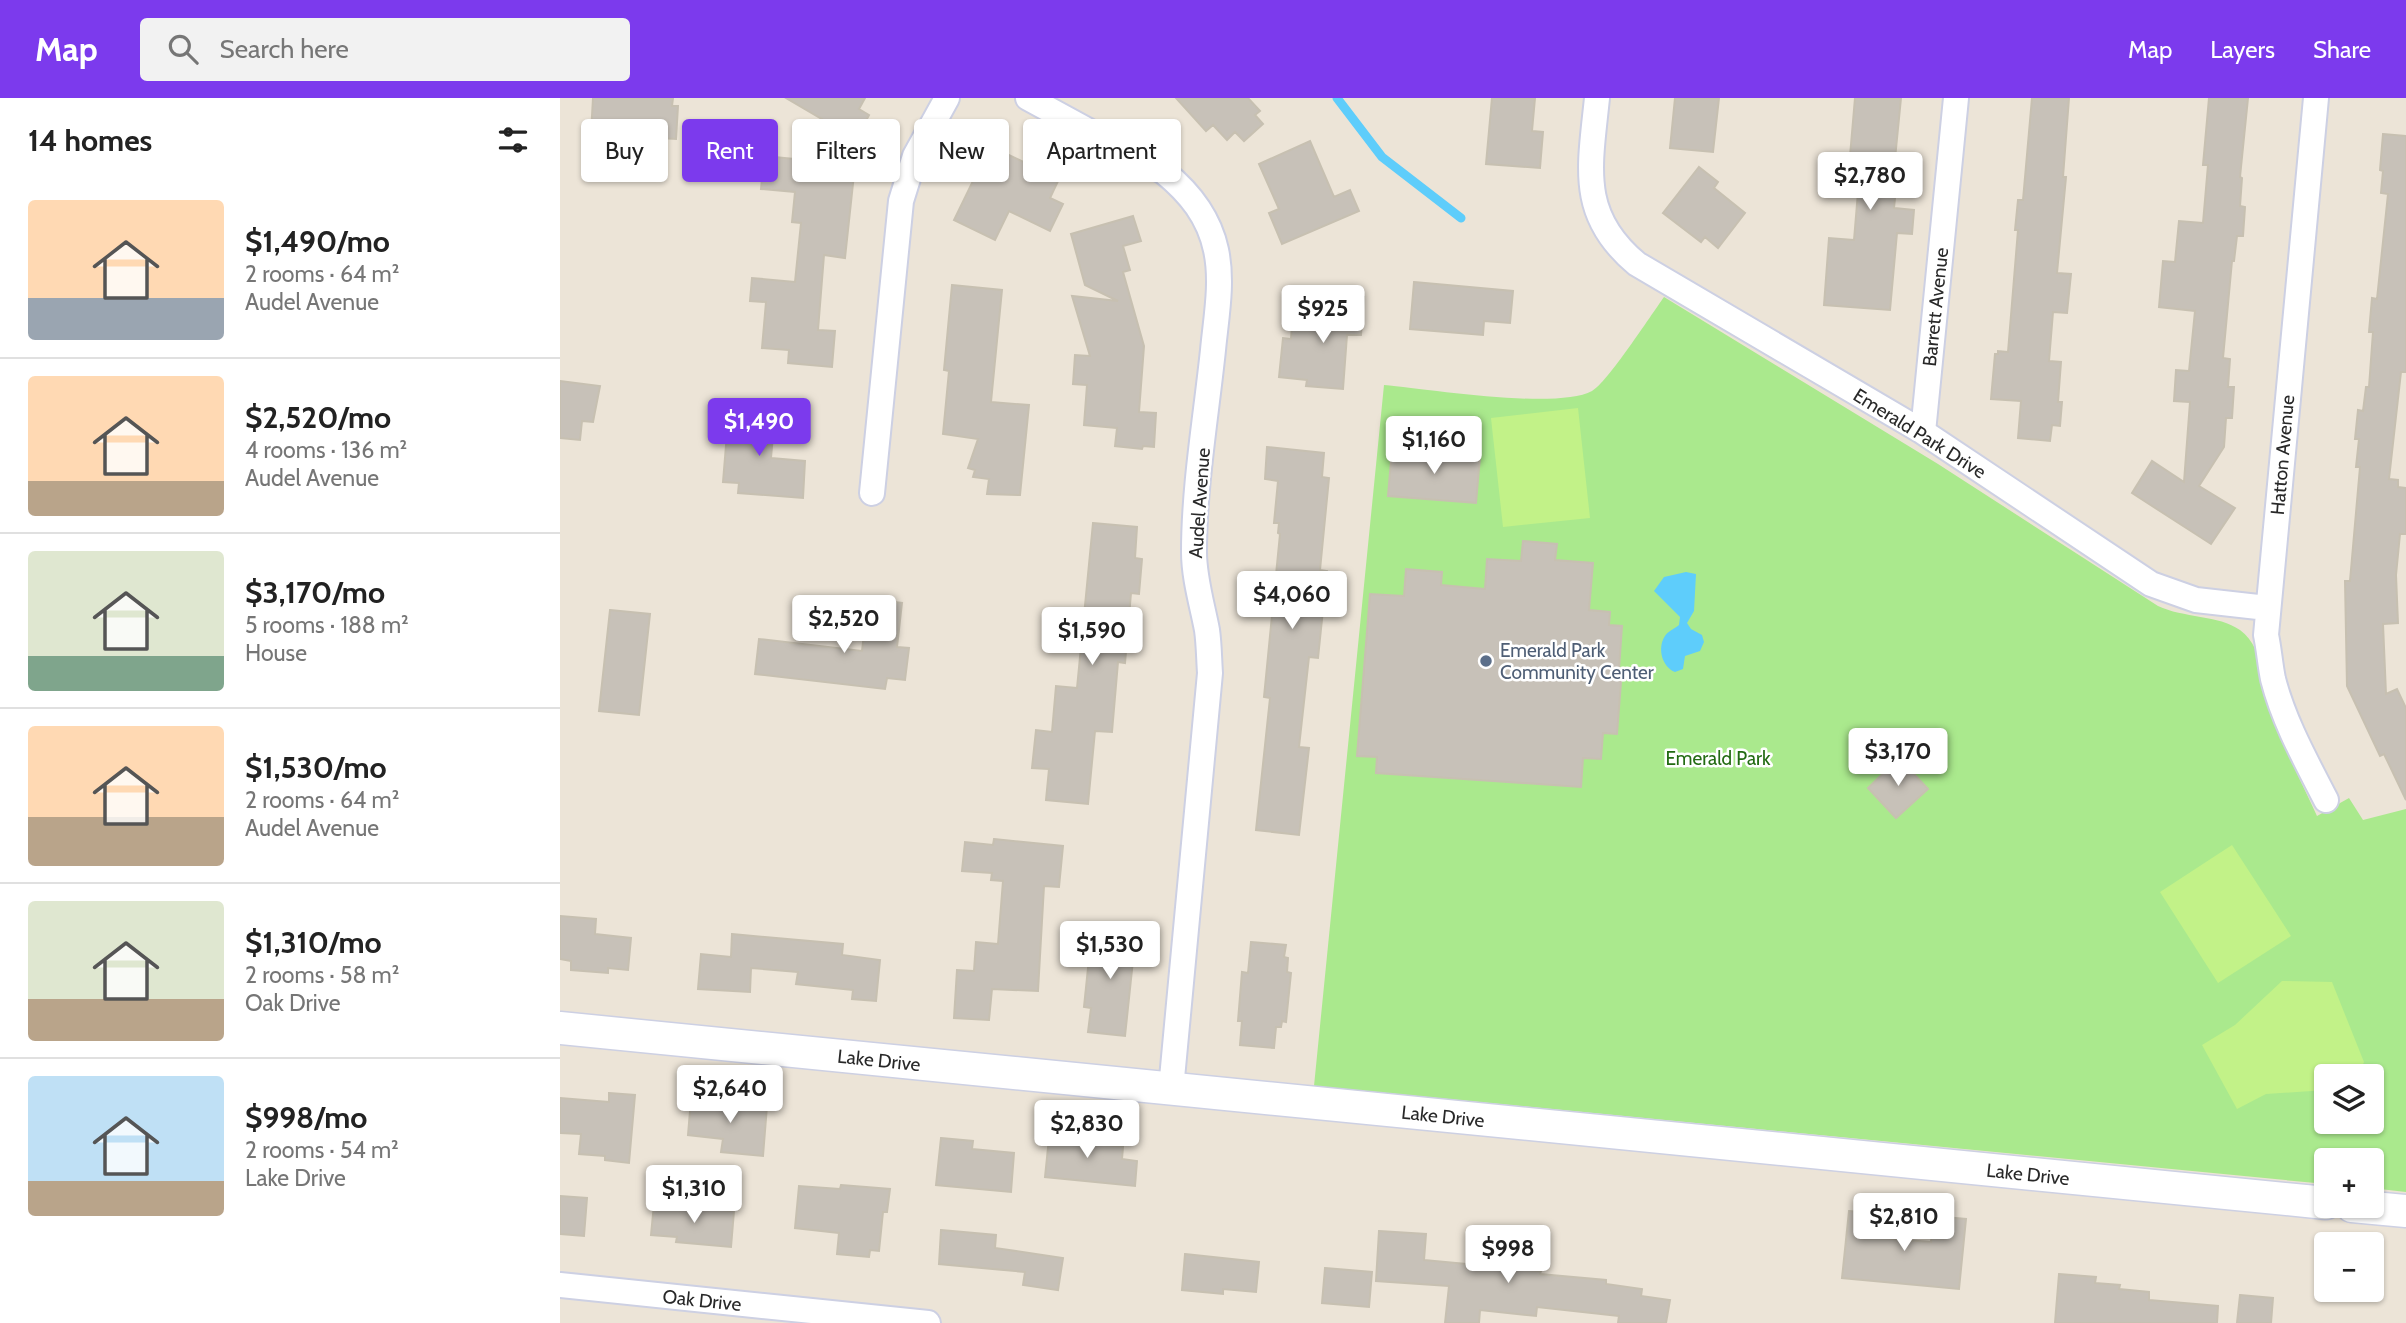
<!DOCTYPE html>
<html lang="en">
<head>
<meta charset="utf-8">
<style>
  body { margin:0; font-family:Cabin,sans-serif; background:#f2f2f2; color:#222; height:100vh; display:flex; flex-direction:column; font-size:26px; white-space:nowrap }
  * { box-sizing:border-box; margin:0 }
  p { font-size:23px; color:#767676 }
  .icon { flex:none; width:38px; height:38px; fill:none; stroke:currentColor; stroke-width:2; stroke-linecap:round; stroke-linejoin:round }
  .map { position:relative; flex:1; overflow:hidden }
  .panel { display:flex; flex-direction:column; background:#fff; width:560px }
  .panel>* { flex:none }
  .banner { position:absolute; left:21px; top:21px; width:665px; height:63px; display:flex; gap:14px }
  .buttons { position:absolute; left:1754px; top:966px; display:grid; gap:14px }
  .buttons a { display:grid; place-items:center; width:70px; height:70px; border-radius:7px; background:#fff; box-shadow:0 2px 5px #0004; font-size:35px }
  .price { position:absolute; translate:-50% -60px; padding:0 16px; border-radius:7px; background:#fff; color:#222; font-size:23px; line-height:46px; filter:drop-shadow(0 2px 4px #0008) }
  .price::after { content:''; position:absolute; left:50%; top:42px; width:21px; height:16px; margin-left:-10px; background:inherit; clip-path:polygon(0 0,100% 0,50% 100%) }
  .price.on { background:#7c3aed; color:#fff }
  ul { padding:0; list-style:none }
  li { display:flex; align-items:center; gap:21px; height:175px; padding:0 28px }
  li+li { border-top:2px solid #e0e0e0 }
  li span { display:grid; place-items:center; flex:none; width:196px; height:140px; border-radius:7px; color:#555 }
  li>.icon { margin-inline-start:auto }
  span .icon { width:84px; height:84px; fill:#fffc; stroke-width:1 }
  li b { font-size:30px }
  h2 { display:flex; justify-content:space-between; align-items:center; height:84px; padding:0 28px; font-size:30px }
  .pill { padding:0 24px; border-radius:7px; background:#fff; box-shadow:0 2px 5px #0004; font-size:24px; line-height:63px }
  .pill.on { background:#7c3aed; color:#fff }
  header { display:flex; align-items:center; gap:42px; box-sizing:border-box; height:98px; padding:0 35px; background:#7c3aed; color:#fff }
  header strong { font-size:33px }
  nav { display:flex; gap:38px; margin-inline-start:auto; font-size:24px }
  .search { width:490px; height:63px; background:#f2f2f2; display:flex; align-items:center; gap:18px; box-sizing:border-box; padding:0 24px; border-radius:7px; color:#767676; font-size:26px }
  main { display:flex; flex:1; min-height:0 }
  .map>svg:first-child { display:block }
  .green { fill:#aae98d; fill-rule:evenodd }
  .pitch { fill:#c2f288 }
  .water { fill:#5ecdfb }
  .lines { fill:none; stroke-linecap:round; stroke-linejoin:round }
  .stream { stroke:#5ecdfb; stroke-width:9 }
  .building { fill:#c7c1b8; stroke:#c7c0b1; stroke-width:2 }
  .minor-casing { stroke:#cdd0e3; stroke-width:28 }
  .tertiary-casing { stroke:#cdd0e3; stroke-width:35 }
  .minor { stroke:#fff; stroke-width:24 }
  .tertiary { stroke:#fff; stroke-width:32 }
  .service-dot { fill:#5c6f8a; stroke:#fff; stroke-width:2.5 }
  .labels { text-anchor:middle; stroke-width:5; stroke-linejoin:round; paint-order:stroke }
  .street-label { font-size:19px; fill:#282828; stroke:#fff }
  .service-label { font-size:19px; fill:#4e5e75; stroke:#fff; text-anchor:start }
  .park-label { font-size:19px; fill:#226b12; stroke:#fff }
</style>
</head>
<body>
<header>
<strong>Map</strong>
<div class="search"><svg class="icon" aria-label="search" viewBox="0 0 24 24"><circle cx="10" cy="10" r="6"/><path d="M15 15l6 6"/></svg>Search here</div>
<nav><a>Map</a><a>Layers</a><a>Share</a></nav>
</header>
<main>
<section class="panel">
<h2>14 homes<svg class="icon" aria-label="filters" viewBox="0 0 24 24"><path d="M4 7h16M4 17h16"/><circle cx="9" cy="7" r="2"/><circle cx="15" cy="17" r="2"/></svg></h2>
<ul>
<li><span style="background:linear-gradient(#ffd9b3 70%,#9aa5b1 0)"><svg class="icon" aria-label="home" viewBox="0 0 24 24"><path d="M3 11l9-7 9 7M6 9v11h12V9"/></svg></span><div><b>$1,490/mo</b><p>2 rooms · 64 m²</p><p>Audel Avenue</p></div></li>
<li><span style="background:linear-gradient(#ffd9b3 75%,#b9a48a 0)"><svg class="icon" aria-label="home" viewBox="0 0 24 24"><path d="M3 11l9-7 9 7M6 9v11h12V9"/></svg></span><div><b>$2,520/mo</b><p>4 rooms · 136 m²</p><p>Audel Avenue</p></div></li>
<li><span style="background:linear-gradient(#dfe7d0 75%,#7fa58c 0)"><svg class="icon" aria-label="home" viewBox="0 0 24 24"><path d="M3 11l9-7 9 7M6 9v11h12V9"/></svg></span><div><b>$3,170/mo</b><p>5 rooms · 188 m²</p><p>House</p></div></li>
<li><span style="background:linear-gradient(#ffd9b3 65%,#b9a48a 0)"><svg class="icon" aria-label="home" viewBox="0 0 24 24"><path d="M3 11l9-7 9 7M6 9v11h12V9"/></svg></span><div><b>$1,530/mo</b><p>2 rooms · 64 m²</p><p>Audel Avenue</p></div></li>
<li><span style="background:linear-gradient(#dfe7d0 70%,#b9a48a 0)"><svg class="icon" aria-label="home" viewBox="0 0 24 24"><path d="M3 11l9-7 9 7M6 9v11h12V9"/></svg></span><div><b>$1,310/mo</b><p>2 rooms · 58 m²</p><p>Oak Drive</p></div></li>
<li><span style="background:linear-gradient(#bfe0f5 75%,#b9a48a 0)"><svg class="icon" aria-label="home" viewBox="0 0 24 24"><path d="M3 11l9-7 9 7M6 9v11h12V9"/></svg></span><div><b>$998/mo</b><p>2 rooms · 54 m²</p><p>Lake Drive</p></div></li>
</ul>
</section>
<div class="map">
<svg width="1846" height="1225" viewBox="0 0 1846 1225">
  <rect width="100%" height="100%" fill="#ece4d7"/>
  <path class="green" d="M1104 199 1378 366 1598 508C1623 520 1659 517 1680 532 1707 552 1703 596 1715 625 1727 657 1743 687 1757 718L1789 700 1803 722 1846 711V1094L1811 1090V1062H1766V1086L754 988 824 287C868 291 997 312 1032 293 1047 285 1091 217 1104 199ZM1766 978H1811V1024H1766Z"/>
  <path class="pitch" d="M1018 310 1030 420 943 429 931 320Z
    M1672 747 1731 838 1658 885 1600 794Z
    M1722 883 1772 884 1804 964 1798 978H1766V992L1706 996 1677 1011 1642 947 1675 927Z"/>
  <path class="water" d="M1126 474 1136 476 1134 513 1127 525 1131 531 1142 537 1144 544 1140 553 1125 558 1123 571 1115 574C1102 569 1097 550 1105 538 1108 533 1114 531 1119 527L1120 519 1094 493 1104 479Z"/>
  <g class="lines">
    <path class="stream" d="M777 0 822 59 901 120"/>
  </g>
  <path class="building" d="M33 0H113L112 8H118L116 41 31 36Z
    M226 0H305L299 11 309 17 296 41Z
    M616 0H688L700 13 695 17 703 26 684 43 675 34 667 42 653 27 646 33Z
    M932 0H975L972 33 983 34 980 70 926 66Z
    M1115 0H1159L1153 54 1110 50Z
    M1295 0H1341L1333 81H1337L1334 110 1354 112 1352 136 1337 135 1330 212 1264 207 1269 140 1294 142 1298 94 1287 93Z
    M1472 0H1509L1503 79H1506L1497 175 1511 176 1507 215 1493 214 1489 263 1501 264 1498 304H1502L1500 328 1492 327 1490 343 1458 340 1461 303 1431 301 1435 256H1438V253L1448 254 1458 132H1455L1458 102H1463Z
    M1649 0H1688L1680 79 1682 80 1680 108 1685 109 1683 138H1677L1674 163H1672L1663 260 1670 261 1668 289H1674L1672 320H1666L1664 349 1639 388 1675 410 1651 446 1572 395 1592 363 1624 384 1630 304 1614 303 1616 272 1629 273 1635 213 1599 209 1603 163 1615 164 1619 123 1643 125 1648 67H1643Z
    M1823 36 1846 38V274H1841L1829 381 1838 382V389L1846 390V436H1840L1836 477 1838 525 1823 526 1826 596 1837 591 1846 610V702L1824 656 1820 658 1787 588 1785 483H1790L1800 369H1796L1799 341H1795L1798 312 1803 313 1806 289H1809L1813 234H1809L1812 200 1817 201 1828 96 1821 95 1823 73 1820 72Z
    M750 43 774 99 790 92 799 113 722 146 709 115 719 111 699 66Z
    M430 48 499 81 490 100 503 106 490 133 449 113 435 142 394 122Z
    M204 58 295 67 285 160 264 157 258 232 275 233 272 269 228 265 229 252 202 250 206 204 190 203 192 180 235 184 241 125 232 124 235 94 201 91Z
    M1139 69 1158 84 1154 90 1185 115 1158 150 1145 139 1141 144 1103 115Z
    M573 118 581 143 563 148 570 172 563 174 584 248 579 314 596 315 594 349 583 348 582 351 555 348 557 330 524 327 527 287 513 286 515 257 530 258 512 198 558 203 525 187 511 136Z
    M854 184 953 193 950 225 924 223 923 237 850 231Z
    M392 187 442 192 431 304 469 307 460 397 427 396 429 381 413 379 415 372 408 370 418 341 383 336 389 273 384 272Z
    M770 196 804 199 801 237H787L783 291 746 288 747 282 719 279 723 240 731 241 732 227 768 230Z
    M0 283 40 288 33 324 22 323 20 342 0 340Z
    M169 311 215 314 211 360 245 363 243 400 178 395 179 385 163 384Z
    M707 349 764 355 762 379 769 380 760 472 767 473 758 560 749 559 739 649 749 650 739 737 696 732 710 600 704 599 720 436 718 435 719 425H714L718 383 705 381Z
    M832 351 920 359 916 405 828 398Z
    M533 425 577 429 575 460 582 461 579 496 571 495 565 565 558 564 552 634 535 633 528 706 486 702 489 671 472 670 476 632 492 634 496 588 517 590Z
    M963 443 997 446 995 462 1033 465 1029 512 1050 514 1049 527 1062 528 1059 571H1062L1057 636 1043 635 1041 661 1023 660 1021 689 816 675 817 659 797 658 810 496 844 498 846 471 882 474 881 487 925 491 927 461 961 463Z
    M308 501 342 505 337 549 349 550 345 582 327 580 325 591 195 576 199 541 302 553Z
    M50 512 90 516 79 617 39 613Z
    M1339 660 1368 691 1336 720 1308 690Z
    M434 741 503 748 499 789 484 788 478 893 432 891 429 922 394 920 397 872 414 873 416 844 438 846 443 783 431 782 432 775 402 773 405 744 433 747Z
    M0 818 36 821 35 836 71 840 68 872 48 870V875L11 872V863L0 861Z
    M537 831 576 834 565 938 528 934 531 910 524 909 531 841 537 842Z
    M172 836 283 846 282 857 320 862 316 903 292 901 293 892 236 886 238 874 191 870 190 894 138 891 141 856 171 859Z
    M691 844 726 847 724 859 728 860 727 874 731 875 726 924 722 923 721 929H716L714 950 680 947 682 923H678L682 874 688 875Z
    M49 995 75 997 69 1065 45 1062V1058L19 1056 21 1036 0 1035V1000L49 1004Z
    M131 1001 207 1008 203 1058 161 1054 163 1041 128 1037Z
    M490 1030 530 1034 528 1045 563 1049 562 1061 577 1063 575 1088 485 1079Z
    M381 1040 413 1043 412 1051 454 1055 451 1094 376 1087Z
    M281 1087 330 1091 327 1114H323L319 1153 310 1152 309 1159 277 1156 279 1135 235 1130 239 1088 280 1091Z
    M0 1098 27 1100 24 1138 0 1136Z
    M94 1106 174 1113 171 1149 116 1144 117 1139 91 1137Z
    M1289 1113 1322 1116 1320 1140 1371 1144 1373 1118 1406 1121 1399 1191 1282 1180Z
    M381 1132 436 1137 435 1150 503 1160 498 1192 463 1187 465 1174 379 1166Z
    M819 1133 866 1136 864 1162 928 1168 930 1151 959 1154 958 1171 981 1173 980 1176 1046 1182V1186L1082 1191 1081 1198 1110 1202 1106 1225H1058L1059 1218 977 1209 976 1218 920 1212 919 1225H885L889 1188 816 1183Z
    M625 1156 699 1164 696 1194 663 1191V1196L622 1192Z
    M765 1170 812 1174 809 1209 762 1205Z
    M1499 1176 1536 1179 1535 1185 1560 1187 1559 1191 1589 1194V1202L1658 1208 1657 1225H1495Z
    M1680 1197 1713 1200 1711 1225H1677Z"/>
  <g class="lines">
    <g class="minor-casing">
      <path id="minor" d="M468 0 604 74C630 95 649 119 656 152 663 184 656 220 653 252 646 319 634 387 634 454 634 480 642 506 647 532 649 546 649 561 650 575L611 991
        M1037 0C1030 69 1018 117 1077 166L1363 334 1591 486 1636 502 1707 510
        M1756 0 1706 537C1709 551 1710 566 1713 581 1724 624 1746 663 1766 702
        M1363 334 1396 0
        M312 395 341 103 355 58 387 0
        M0 1187 368 1225"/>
    </g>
    <g class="tertiary-casing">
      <path id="tertiary" d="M0 930 1766 1105
        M1792 1108 1846 1113"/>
    </g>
    <use href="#minor" class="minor"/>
    <use href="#tertiary" class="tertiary"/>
  </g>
  <circle class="service-dot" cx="926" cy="563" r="7"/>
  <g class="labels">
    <g class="street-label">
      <text transform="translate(1375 209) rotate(-84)" y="7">Barrett Avenue</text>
      <text transform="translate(1360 335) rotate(32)" y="7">Emerald Park Drive</text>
      <text transform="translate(1722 357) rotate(-85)" y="7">Hatton Avenue</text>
      <text transform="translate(639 405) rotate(-86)" y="7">Audel Avenue</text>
      <text transform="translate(319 962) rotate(6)" y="7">Lake Drive</text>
      <text transform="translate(883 1018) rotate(6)" y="7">Lake Drive</text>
      <text transform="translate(1468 1076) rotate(6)" y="7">Lake Drive</text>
      <text transform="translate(142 1202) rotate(6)" y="7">Oak Drive</text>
    </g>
    <g class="service-label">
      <text x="940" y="559">Emerald Park<tspan x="940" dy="22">Community Center</tspan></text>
    </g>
    <g class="park-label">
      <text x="1158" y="667">Emerald Park</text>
    </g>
  </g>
</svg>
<div class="buttons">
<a><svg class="icon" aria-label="layers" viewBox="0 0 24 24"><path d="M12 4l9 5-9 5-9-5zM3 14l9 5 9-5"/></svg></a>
<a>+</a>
<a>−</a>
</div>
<b class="price" style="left:1310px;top:114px">$2,780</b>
<b class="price" style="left:763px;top:247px">$925</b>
<b class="price on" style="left:199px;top:360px">$1,490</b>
<b class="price" style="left:874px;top:378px">$1,160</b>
<b class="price" style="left:732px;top:533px">$4,060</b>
<b class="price" style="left:284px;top:557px">$2,520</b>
<b class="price" style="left:532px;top:569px">$1,590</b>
<b class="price" style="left:1338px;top:690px">$3,170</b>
<b class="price" style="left:550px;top:883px">$1,530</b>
<b class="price" style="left:170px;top:1027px">$2,640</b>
<b class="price" style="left:527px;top:1062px">$2,830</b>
<b class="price" style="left:134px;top:1127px">$1,310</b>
<b class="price" style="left:1344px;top:1155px">$2,810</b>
<b class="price" style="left:948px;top:1187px">$998</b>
<div class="banner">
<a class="pill">Buy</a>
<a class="pill on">Rent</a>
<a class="pill">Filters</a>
<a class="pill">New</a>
<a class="pill">Apartment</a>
</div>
</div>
</main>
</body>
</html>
